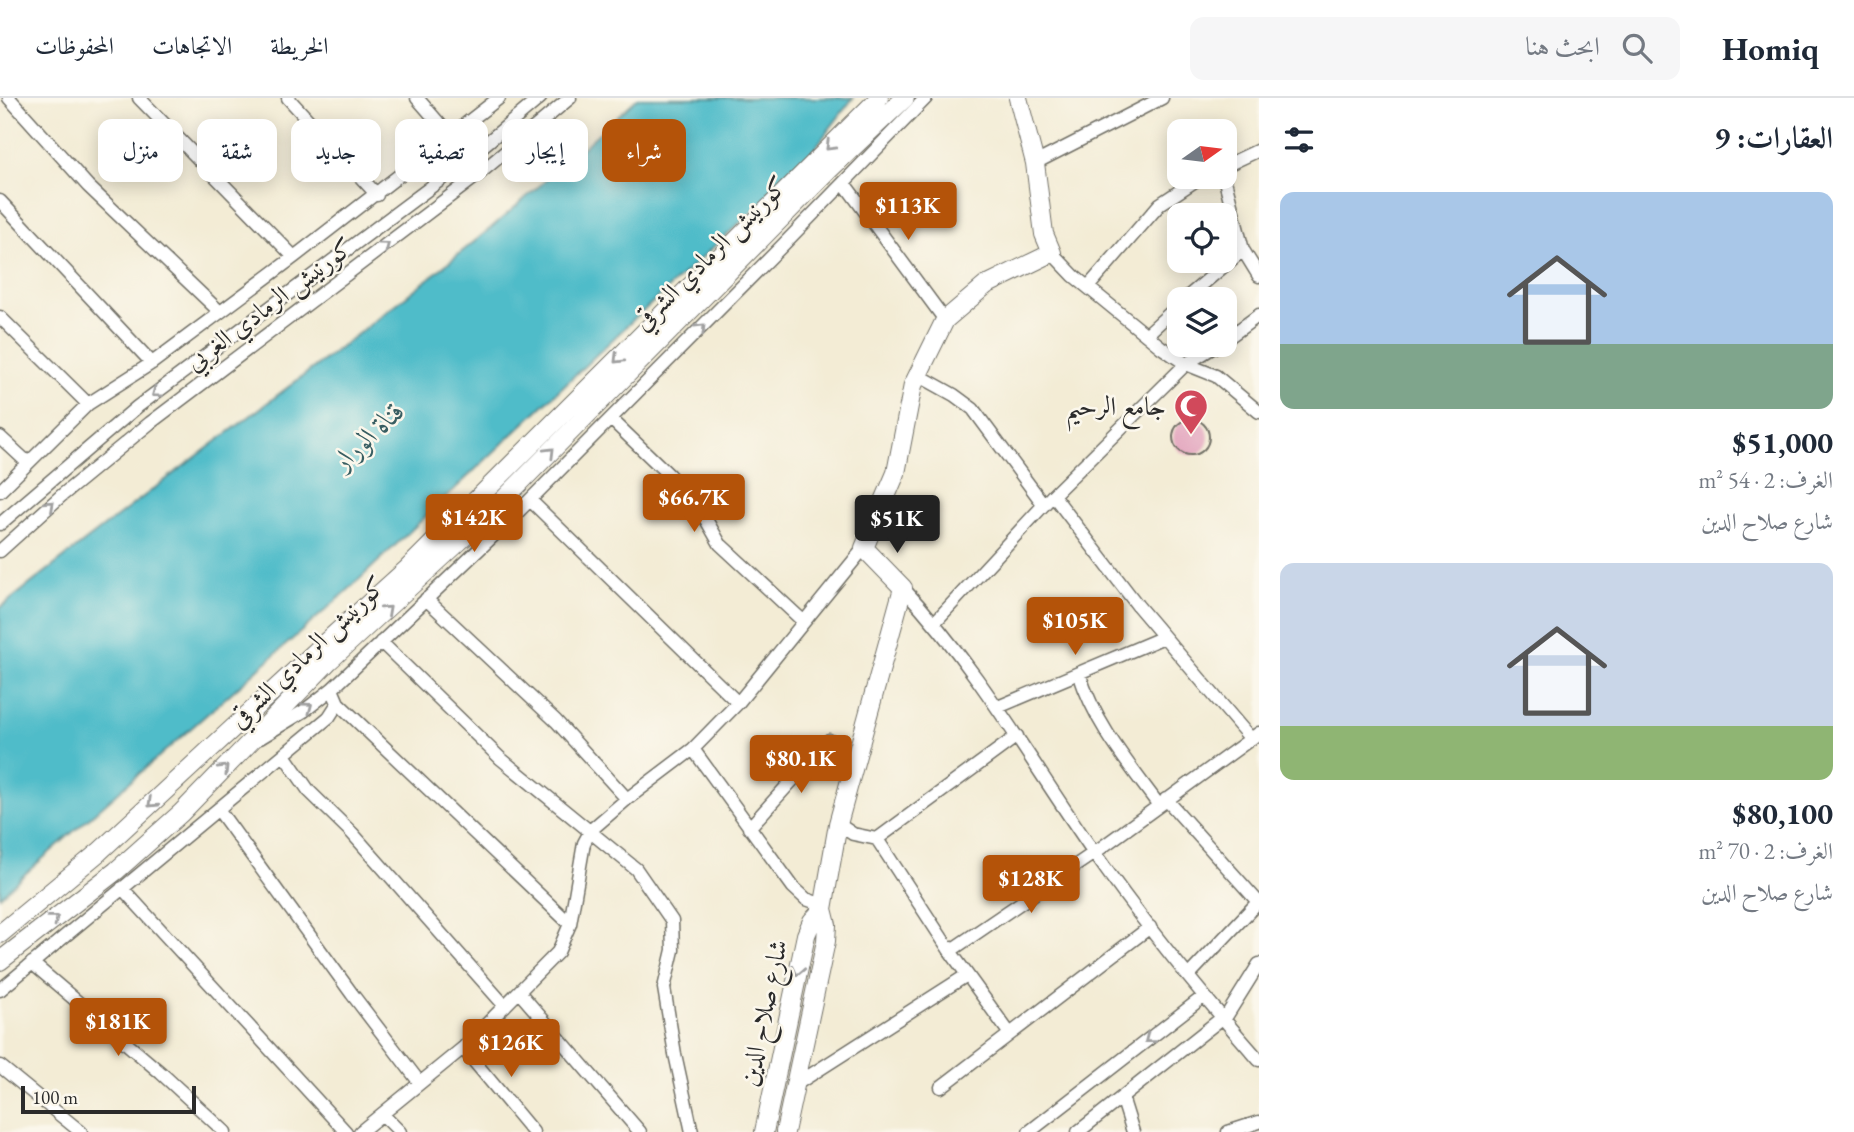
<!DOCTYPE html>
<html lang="ar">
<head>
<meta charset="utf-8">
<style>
  body { margin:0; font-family:"EB Garamond",Amiri,serif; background:#f6f6f7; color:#1f2937; direction:rtl; height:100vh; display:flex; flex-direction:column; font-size:26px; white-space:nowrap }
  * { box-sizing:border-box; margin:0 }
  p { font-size:23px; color:#747a83 }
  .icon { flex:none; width:38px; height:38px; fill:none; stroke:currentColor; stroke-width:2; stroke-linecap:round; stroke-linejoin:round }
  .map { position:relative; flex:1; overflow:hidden; direction:ltr }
  .drawer { display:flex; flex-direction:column; background:#fff; width:595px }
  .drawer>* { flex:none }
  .top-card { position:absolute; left:21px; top:21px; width:665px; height:63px; direction:rtl; display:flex; gap:14px }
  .needle { width:46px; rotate:76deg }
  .buttons { position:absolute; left:1167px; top:21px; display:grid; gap:14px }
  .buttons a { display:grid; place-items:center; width:70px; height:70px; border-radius:14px; background:#fff; box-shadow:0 4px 18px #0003; font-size:35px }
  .scale { position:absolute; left:21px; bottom:18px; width:175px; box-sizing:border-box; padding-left:7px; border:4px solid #2b2b2b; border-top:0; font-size:19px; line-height:24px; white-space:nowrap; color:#2b2b2b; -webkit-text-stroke:5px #fbf7ec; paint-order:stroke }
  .price { position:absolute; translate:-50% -60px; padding:0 16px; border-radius:7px; background:#b45309; color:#fff; font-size:23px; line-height:46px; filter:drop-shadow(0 2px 4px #0008) }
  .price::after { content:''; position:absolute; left:50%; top:42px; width:21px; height:16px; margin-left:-10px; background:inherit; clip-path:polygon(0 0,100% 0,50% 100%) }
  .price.selected { background:#222; color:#fff }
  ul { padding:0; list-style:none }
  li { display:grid; align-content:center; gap:14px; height:371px; padding:0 21px }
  li span { display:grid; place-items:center; height:217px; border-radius:14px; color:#555 }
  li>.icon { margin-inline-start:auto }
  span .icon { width:126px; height:126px; fill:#fffc; stroke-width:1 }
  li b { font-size:30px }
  h2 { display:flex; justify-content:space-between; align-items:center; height:84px; padding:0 21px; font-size:30px }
  .tag { padding:0 24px; border-radius:14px; background:#fff; box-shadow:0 4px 18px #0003; font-size:24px; line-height:63px }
  .tag.selected { background:#b45309; color:#fff }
  header { display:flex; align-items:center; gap:42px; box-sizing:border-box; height:98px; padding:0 35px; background:#fff; border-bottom:2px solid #e0e1e3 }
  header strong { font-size:33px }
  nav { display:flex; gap:38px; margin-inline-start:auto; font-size:24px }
  .search { width:490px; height:63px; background:#f6f6f7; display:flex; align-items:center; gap:18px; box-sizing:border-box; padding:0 24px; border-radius:14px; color:#747a83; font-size:26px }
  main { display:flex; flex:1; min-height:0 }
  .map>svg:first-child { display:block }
  .water { fill:#4fbcc9; stroke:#3d747a; stroke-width:2 }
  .building { fill:#e3a5be }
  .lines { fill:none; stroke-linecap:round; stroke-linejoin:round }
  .street-casing { stroke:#716f66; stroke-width:15 }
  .secondary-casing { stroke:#716f66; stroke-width:20 }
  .street { stroke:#fff; stroke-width:12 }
  .secondary { stroke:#fff; stroke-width:18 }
  .oneway { stroke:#a0a0a0 }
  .labels { text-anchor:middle; stroke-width:5; stroke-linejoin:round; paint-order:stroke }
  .street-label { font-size:26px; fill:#2b2b2b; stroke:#fbf7ec }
  .poi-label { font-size:26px; fill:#2b2b2b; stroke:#fbf7ec; text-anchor:end }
  .water-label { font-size:28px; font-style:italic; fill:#385e62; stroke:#fbf7ec }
</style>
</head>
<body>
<header>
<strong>Homiq</strong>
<div class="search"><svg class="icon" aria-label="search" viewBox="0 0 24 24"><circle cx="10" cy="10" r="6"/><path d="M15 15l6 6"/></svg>ابحث هنا</div>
<nav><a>الخريطة</a><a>الاتجاهات</a><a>المحفوظات</a></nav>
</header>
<main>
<section class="drawer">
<h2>العقارات: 9<svg class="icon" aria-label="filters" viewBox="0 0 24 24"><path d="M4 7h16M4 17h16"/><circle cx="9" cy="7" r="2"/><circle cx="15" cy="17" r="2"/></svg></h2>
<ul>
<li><span style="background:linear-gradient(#a9c7e8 70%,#7fa58c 0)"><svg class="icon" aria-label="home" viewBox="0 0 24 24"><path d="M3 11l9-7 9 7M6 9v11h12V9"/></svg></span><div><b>$51,000</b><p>الغرف: 2 · 54 m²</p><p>شارع صلاح الدين</p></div></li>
<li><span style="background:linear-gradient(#c9d6e8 75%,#8fb573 0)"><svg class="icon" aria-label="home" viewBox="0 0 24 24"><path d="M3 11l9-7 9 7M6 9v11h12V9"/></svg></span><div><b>$80,100</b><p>الغرف: 2 · 70 m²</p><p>شارع صلاح الدين</p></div></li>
</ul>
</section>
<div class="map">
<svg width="1259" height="1034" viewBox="0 0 1259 1034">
  <rect width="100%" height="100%" fill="#fbf7ec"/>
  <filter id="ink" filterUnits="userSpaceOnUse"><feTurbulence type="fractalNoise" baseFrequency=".0143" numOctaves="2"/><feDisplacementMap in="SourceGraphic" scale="14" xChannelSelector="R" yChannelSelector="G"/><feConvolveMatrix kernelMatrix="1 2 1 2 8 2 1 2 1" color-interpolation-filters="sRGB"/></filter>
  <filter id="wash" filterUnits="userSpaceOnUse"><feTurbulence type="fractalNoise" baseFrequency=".00686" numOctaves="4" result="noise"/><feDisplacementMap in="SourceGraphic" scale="28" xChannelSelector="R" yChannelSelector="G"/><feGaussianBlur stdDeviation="1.57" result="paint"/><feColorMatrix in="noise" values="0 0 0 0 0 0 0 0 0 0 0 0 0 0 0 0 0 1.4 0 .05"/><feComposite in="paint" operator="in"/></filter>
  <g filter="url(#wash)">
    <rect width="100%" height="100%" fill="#f3ecd5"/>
    <path class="water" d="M638 0H853L799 71 632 223 346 494 0 798V510C156 385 320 270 475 143 531 97 584 48 638 0Z"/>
    <g id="blocks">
      <path class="building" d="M1173 339a18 18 0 1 1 36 0a18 18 0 1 1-36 0Z"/>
    </g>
  </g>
  <g filter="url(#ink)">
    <use href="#blocks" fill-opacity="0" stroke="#716f66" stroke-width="2"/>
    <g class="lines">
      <g class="street-casing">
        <path id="street" d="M9 0 88 88 220 214
          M139 0 294 159
          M288 0 377 97
          M417 0 450 38
          M1035 65 1162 0
          M1225 68 1259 52
          M1224 79 1243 152 1259 178
          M844 85 945 222
          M0 103 152 265
          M1052 155 1074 178 1161 249 1186 266 1216 278 1259 314
          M1088 189 1160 106 1201 79
          M1185 201 1243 152
          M0 219 88 306
          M1146 237 1180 206
          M1225 242 1259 217
          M918 277 954 297 973 311 1044 407
          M611 321 669 377 700 411 720 446 804 524
          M0 339 28 365
          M0 393 88 306 152 265 294 159 499 0
          M1053 397 1138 508 1251 641
          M530 402 738 605
          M0 426 137 309 459 68 540 0
          M0 453 61 398 150 325 474 80 570 0
          M903 490C978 570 1031 664 1093 753 1144 826 1201 896 1259 962
          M426 501 556 623 627 701
          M935 524 1053 397 1186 266 1217 247
          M381 544 500 660 636 771 672 823 673 852 664 890 675 956 692 1034
          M1079 575C1095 626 1127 664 1158 706
          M338 605 570 826
          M998 609 1164 539
          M260 640 304 613 332 591 510 422 781 149 926 0
          M693 651 793 789 806 801 823 807
          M284 657 309 693 352 735 505 908
          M1166 701 1259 805
          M218 711 352 896 420 985
          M838 726 853 736 877 741 950 853 1010 936
          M749 730 829 642
          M877 741 1017 638
          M122 790 346 1034
          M950 853 1094 755 1259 635
          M32 865 161 975 225 1034
          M1188 878 1259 803
          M0 892 329 619 338 605 332 591
          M519 894 640 1034
          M1224 922 1259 866
          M463 950 533 1034
          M0 968 81 1034
          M795 987 967 877
          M941 989 1150 829
          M1122 999 1133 1034
          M382 1016 400 1034
          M360 1034 463 950 558 854 570 826 584 745 591 732 627 701 693 651 738 605 864 450
          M1029 1034 1203 899
          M1078 1034 1222 920
          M1228 1034 1259 1024"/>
      </g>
      <g class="secondary-casing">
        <path id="secondary" d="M0 836 99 754 327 543 406 472 879 0
          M0 863 116 773 181 715 329 563 486 419 829 72 905 0
          M764 1034 806 837 812 823 823 811
          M785 1034 826 843 827 827 823 811 838 726 903 490 864 450 896 375 913 287 945 222 986 187 1052 155 1044 136 1035 65 1018 0"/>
      </g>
      <use href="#street" class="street"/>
      <use href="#secondary" class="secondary"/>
    </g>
    <defs><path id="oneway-chevron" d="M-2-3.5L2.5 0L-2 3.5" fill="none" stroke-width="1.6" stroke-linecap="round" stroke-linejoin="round" transform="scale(1.75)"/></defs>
    <g class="oneway">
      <use href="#oneway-chevron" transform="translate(830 48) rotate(136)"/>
      <use href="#oneway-chevron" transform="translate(385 148) rotate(-37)"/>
      <use href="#oneway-chevron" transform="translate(701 230) rotate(-45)"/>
      <use href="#oneway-chevron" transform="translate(618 261) rotate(135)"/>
      <use href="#oneway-chevron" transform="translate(156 295) rotate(143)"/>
      <use href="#oneway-chevron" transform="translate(550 354) rotate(-45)"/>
      <use href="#oneway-chevron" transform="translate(50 407) rotate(-42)"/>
      <use href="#oneway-chevron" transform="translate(387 512) rotate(-42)"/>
      <use href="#oneway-chevron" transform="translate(308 609) rotate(-37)"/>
      <use href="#oneway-chevron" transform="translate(224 671) rotate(-45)"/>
      <use href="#oneway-chevron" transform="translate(152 705) rotate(137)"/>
      <use href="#oneway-chevron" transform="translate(54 821) rotate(-38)"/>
      <use href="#oneway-chevron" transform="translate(798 873) rotate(102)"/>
      <use href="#oneway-chevron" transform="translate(1149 941) rotate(142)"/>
    </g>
  </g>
  <defs>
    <g id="mosque-pin" transform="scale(1.75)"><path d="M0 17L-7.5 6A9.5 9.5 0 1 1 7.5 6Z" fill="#d1495b" stroke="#fbf7ec"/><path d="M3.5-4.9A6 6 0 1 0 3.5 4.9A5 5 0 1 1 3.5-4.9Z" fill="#fff"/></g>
  </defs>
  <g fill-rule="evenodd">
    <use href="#mosque-pin" x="1191" y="308"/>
  </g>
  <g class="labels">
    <g class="street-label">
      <text transform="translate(710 155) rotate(-45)" y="9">كورنيش الرمادي الشرقي</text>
      <text transform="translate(269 206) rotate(-37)" y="9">كورنيش الرمادي الغربي</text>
      <text transform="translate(307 554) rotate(-44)" y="9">كورنيش الرمادي الشرقي</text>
      <text transform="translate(763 915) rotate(-78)" y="9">شارع صلاح الدين</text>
    </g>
    <g class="poi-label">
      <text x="1166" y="317">جامع الرحيم</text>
    </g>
    <g class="water-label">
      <text transform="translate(368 337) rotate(-43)" y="10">قناة الورار</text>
    </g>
  </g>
</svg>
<div class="buttons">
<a><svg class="needle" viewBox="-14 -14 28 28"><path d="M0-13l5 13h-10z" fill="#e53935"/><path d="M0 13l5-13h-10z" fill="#747a83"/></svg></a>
<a><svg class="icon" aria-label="locate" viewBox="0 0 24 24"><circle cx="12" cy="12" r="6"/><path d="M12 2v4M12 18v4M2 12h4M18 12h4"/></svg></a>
<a><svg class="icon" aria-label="layers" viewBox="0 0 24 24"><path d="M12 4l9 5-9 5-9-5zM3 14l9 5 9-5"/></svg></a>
</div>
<div class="scale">100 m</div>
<b class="price" style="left:908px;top:144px">$113K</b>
<b class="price" style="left:694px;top:436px">$66.7K</b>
<b class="price" style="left:474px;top:456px">$142K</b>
<b class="price selected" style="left:897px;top:457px">$51K</b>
<b class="price" style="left:1075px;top:559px">$105K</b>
<b class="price" style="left:801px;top:697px">$80.1K</b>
<b class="price" style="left:1031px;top:817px">$128K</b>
<b class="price" style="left:118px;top:960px">$181K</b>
<b class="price" style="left:511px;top:981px">$126K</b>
<div class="top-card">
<a class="tag selected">شراء</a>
<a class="tag">إيجار</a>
<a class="tag">تصفية</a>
<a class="tag">جديد</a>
<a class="tag">شقة</a>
<a class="tag">منزل</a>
</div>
</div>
</main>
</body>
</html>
